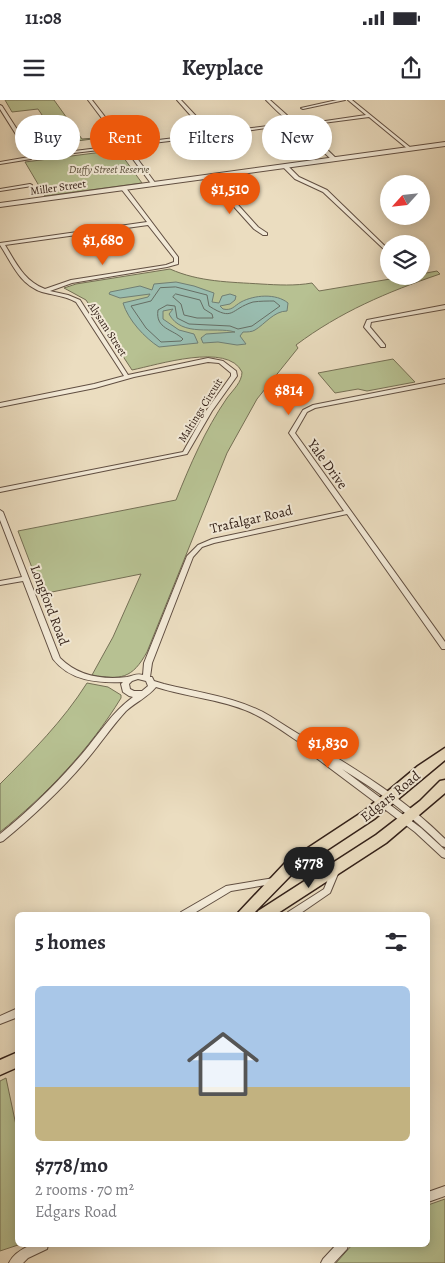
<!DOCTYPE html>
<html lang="en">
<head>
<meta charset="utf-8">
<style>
  body { margin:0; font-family:Alegreya,serif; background:#f7f7f7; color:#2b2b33; height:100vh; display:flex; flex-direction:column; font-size:19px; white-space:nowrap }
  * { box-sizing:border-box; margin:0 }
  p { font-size:16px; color:#7c7c81 }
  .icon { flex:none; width:28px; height:28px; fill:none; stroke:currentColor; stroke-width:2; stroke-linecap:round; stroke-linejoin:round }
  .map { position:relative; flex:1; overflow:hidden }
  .sheet { position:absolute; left:15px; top:812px; width:415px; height:335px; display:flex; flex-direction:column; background:#fff; border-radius:8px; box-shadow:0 2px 12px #0003 }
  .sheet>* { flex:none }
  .top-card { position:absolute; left:15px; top:15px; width:415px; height:45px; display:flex; gap:10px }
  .needle { width:32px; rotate:243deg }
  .controls { position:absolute; left:380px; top:75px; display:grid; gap:10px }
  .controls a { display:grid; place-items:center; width:50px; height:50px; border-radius:50%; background:#fff; box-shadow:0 2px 12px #0003; font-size:25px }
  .price { position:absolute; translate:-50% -42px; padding:0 11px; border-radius:18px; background:#ea580c; color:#fff; font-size:16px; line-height:32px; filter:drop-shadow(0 1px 2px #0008) }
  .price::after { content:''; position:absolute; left:50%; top:30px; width:15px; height:11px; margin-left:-8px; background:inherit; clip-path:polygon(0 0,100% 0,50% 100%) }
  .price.active { background:#222; color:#fff }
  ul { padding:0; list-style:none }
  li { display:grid; align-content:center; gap:10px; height:265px; padding:0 20px }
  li+li { border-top:1px solid #e1e1e2 }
  li span { display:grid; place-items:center; height:155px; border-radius:8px; color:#555 }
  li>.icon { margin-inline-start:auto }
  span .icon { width:90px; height:90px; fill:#fffc; stroke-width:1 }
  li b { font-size:21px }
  h2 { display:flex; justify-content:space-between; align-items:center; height:60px; padding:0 20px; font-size:21px }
  .pill { padding:0 18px; border-radius:22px; background:#fff; box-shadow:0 2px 12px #0003; font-size:18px; line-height:45px }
  .pill.active { background:#ea580c; color:#fff }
  .status { display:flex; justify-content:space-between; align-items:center; height:35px; padding:0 25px; background:#fff; direction:ltr }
  .status svg { height:14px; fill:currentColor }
  header { display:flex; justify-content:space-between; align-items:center; height:65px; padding:0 20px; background:#fff; font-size:22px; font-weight:600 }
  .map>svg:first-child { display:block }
  .green { fill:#b7c192; stroke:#757055 }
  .water { fill:#99bcaf; stroke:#707e73 }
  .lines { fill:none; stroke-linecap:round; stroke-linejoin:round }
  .shore { stroke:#666e64; stroke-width:1 }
  .minor-casing { stroke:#614f42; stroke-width:2 }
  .tertiary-casing { stroke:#614f42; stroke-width:2 }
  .primary-casing { stroke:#332018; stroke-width:3 }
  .minor { fill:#f2e9d6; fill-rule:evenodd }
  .tertiary { fill:#f2e9d6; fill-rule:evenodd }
  .primary { fill:#ebddc0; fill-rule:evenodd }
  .labels { text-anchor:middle; stroke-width:4; stroke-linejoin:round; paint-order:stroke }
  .far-park-label { font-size:11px; font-style:italic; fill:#5b503d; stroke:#f2e9d6 }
  .far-street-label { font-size:11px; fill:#332018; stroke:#f2e9d6 }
  .street-label { font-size:14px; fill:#332018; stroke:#f2e9d6 }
</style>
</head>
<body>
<div class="status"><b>11:08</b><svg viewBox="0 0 49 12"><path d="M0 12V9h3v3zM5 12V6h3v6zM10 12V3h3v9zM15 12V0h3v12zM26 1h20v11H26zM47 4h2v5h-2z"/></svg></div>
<header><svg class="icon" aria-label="menu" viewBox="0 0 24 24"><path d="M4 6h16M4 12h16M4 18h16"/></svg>Keyplace<svg class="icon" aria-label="share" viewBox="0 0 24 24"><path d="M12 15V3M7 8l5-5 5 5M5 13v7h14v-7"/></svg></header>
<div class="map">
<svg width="445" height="1163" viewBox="0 0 445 1163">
  <rect width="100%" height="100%" fill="#ebddc0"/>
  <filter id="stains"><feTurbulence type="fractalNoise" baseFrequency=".004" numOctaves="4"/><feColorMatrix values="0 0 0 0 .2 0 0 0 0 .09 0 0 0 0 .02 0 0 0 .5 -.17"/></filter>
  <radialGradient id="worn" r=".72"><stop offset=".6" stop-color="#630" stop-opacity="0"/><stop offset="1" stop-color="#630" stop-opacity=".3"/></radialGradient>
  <path class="green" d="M5 0H54L82 39 108 37 61 43 38 9 12 12Z
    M118 50 142 83 45 96 25 62Z
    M170 169C199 182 230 182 261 184 278 185 295 186 312 183L319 191 408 176H421V174L437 171 440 174C387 192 340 212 296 245L298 248 257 299 227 353 147 552C132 579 121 580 92 575L113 537 141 474 42 494 18 431 176 400C190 365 205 330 227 298 233 290 242 282 242 272 228 242 157 265 132 270L86 200 64 188 76 184Z
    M393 259 415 282 367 291 358 289 335 293 318 273Z
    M87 583 108 587 121 595V598C90 649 46 695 0 732V684C32 652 63 621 87 583Z
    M6 978 17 1030 18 1145 0 1151V981Z
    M445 1099V1163H336L352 1145H428V1105Z"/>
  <path class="water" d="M176 182 194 186 214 193 212 202 219 203 222 196 230 194 236 196 235 200 230 204 220 206 223 209C232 211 234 206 241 202 254 195 276 193 288 203L287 211C274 211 265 224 255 230 252 232 247 232 243 232L240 236 246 244 237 245 218 242 203 243 201 238 206 234 235 232C214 226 182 238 169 214L173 209 163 211V219L179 230 194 234 198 243 159 247C145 238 128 220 123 203L148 197 150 194 120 198 109 194 110 192 140 186 152 190 154 184Z"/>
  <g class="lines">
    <path class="shore" d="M176 187 207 195 209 206C234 222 230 209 253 202 260 201 268 201 274 201L280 206 252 226 238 229 230 226 189 224 177 218 175 206 167 205 158 210C155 229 173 229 183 239L181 241 161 242 146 228 131 206 151 201 160 188Z
      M176 194 200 200 204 209 212 214 213 218H197L184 215 181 204 173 197Z"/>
    <g class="minor-casing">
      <path id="minor" d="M88 0H92L126 44 207 34 177 0H181L212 33 292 23 294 24 211 36 128 46 156 84 154 85H152L124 47 32 58 27 52 0 9V5L2 6 31 51 35 56 122 45Z
        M266 0H270L289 17 299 22V24C286 22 275 9 266 0Z
        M337 0H345L303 9 301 8Z
        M348 0H352L411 48V50H409L369 17 300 26 298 25 366 15Z
        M293 25C307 27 325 48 336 58V60H332L302 32 293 27Z
        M29 57 31 58V59L0 64V62Z
        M283 65H287L299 77 327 90 389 150V154L323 92 295 79 283 67Z
        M208 76H212L258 127 267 133V135H263L254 129 208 78Z
        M30 84 32 85V86L0 91V89Z
        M122 88H126L178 157V164L167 167 72 183 50 191 68 195 80 200 128 275 208 258 223 261 236 271 237 276 212 311 187 354 0 392V388L183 352 206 311 231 276V273L219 263 208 262 134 277 95 288 0 307V303L94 284 124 276 76 202C65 196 53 195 42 192 19 184 12 163 0 145V143L147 122 122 90ZM148 125 174 158V162L166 165 71 180 45 189C24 181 16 163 5 145Z
        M445 205V209L371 222 370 227 385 245V247H381L364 227 367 220Z
        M445 279V283L315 308 307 312 295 333 445 542V549H442L347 414 214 443 202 447 193 457 152 563 150 577H152L154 581 164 584C200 593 238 597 270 616 330 655 394 688 445 739V747L442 746C412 716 378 691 342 669L421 728 445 750V758L442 757 415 732 307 651 306 649 307 647C289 636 270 621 250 612 220 599 187 597 156 587 148 597 136 602 126 611 111 627 99 646 84 663 60 691 32 717 3 741L0 742V734C30 710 57 683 82 654 99 634 112 612 133 597L129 596 123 592 121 584 123 582C97 583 70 581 53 559L23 481 0 485V481L22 477 0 420V410L3 412 60 558C78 576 102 580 127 577 133 576 137 573 143 575L144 563 187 456 198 445 212 439 344 411 289 333 303 310 313 305ZM138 579 146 581 148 586 142 591H134L130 589 129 584 132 581Z
        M336 766 339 767 340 769 330 793 298 815H287L288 812 324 789 333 767Z
        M274 778 277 779 278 781 277 783 231 791 191 815H180L181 812 226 786Z
        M18 908V917L0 924V916Z
        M445 1086V1096L428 1102V1092Z
        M31 1145H48L47 1149 28 1158 23 1163H9C13 1154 22 1149 31 1145Z
        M336 1145H348L347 1149 334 1163H321L323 1159Z"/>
    </g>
    <g class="tertiary-casing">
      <path id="tertiary" d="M445 42V46L0 107V103Z"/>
    </g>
    <g class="primary-casing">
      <path id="primary" d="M445 648V660L374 719 295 771 252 815H236L285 763 364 711 418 666Z
        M445 680V693L386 743 275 815H256L258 811 376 735 420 701 440 681Z
        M18 952V967L0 975V960Z"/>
    </g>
    <use href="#minor" class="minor"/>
    <use href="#tertiary" class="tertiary"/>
    <use href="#primary" class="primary"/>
  </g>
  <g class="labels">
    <g class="far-park-label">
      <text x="109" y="73">Duffy Street Reserve</text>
    </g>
    <g class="far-street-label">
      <text transform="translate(58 87) rotate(-8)" y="4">Miller Street</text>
      <text transform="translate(108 229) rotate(57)" y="4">Alysam Street</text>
      <text transform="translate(200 310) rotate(-58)" y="4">Maltings Circuit</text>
    </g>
    <g class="street-label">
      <text transform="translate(328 364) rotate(54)" y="5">Yale Drive</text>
      <text transform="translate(251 419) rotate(-13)" y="5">Trafalgar Road</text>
      <text transform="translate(50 505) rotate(69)" y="5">Longford Road</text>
      <text transform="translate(390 696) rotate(-39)" y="5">Edgars Road</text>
    </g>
  </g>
  <rect width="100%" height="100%" filter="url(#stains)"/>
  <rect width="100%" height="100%" fill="url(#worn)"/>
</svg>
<div class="controls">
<a><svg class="needle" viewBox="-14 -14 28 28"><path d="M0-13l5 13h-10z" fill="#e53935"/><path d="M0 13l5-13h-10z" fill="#7c7c81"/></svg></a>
<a><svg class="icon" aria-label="layers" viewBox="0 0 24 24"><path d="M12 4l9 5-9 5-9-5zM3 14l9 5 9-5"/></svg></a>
</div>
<b class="price" style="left:230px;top:115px">$1,510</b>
<b class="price" style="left:103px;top:166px">$1,680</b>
<b class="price" style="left:289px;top:316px">$814</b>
<b class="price" style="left:328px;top:669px">$1,830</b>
<b class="price active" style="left:309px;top:789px">$778</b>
<div class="top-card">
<a class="pill">Buy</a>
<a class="pill active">Rent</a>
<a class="pill">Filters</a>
<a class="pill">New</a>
</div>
<section class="sheet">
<h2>5 homes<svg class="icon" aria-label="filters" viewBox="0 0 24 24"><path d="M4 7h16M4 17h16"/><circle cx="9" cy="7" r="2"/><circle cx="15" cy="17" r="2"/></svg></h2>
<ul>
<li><span style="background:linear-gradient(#a9c7e8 65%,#c2b280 0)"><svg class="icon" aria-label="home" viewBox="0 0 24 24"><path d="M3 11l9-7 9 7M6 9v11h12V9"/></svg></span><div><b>$778/mo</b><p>2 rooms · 70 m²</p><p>Edgars Road</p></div></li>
</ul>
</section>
</div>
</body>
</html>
